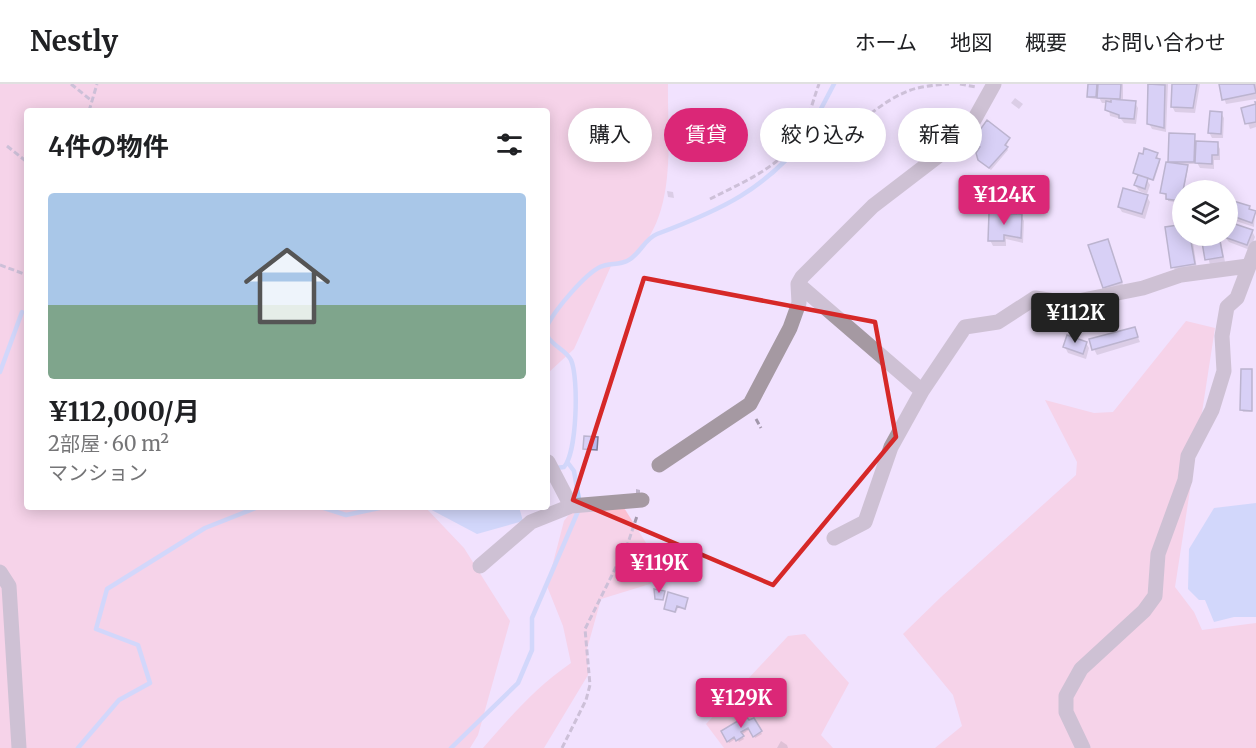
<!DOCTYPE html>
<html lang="ja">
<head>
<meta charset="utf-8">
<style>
  body { margin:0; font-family:Merriweather,"Noto Sans JP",serif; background:#f2f2f2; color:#202124; height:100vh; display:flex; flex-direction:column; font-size:22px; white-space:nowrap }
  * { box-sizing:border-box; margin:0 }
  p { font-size:20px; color:#757577 }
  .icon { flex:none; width:33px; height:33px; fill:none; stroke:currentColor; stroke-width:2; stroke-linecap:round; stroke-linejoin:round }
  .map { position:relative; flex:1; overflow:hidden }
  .sheet { position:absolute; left:24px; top:24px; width:526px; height:402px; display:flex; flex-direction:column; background:#fff; border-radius:6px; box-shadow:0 3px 15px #0003 }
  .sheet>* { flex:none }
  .top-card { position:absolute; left:568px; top:24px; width:570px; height:54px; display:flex; gap:12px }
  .buttons { position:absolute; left:1172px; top:96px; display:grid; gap:12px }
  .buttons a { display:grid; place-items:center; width:66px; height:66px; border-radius:50%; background:#fff; box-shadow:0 3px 15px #0003; font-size:30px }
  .price { position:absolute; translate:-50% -51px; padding:0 14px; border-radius:6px; background:#db2777; color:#fff; font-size:20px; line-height:39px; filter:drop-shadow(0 2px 3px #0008) }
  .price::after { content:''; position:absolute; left:50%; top:36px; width:18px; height:14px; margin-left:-9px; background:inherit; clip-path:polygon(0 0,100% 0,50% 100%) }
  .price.current { background:#222; color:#fff }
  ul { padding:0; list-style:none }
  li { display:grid; align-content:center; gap:12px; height:318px; padding:0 24px }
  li+li { border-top:2px solid #e0e0e0 }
  li span { display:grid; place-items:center; height:186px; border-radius:6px; color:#555 }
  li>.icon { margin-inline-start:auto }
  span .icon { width:108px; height:108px; fill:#fffc; stroke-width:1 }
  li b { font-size:26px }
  h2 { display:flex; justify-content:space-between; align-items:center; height:72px; padding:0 24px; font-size:26px }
  .chip { padding:0 21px; border-radius:27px; background:#fff; box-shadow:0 3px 15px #0003; font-size:21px; line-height:54px }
  .chip.current { background:#db2777; color:#fff }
  header { display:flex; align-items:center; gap:36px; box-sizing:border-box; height:84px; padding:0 30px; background:#fff; border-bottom:2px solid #e0e0e0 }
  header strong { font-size:28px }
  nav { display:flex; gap:33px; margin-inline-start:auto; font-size:21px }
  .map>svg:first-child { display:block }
  .green { fill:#fcc0d1 }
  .water { fill:#aecaf8 }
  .shadow { fill:#0003 }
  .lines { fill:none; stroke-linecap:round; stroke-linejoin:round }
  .stream { stroke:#aecaf8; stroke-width:4.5 }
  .building { fill:#bbe; stroke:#7c7c97; stroke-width:1.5 }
  .path { stroke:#a297ab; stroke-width:3; stroke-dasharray:6 3; stroke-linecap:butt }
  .minor { stroke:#a599a2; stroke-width:15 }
  .marked { fill:none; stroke:#d62828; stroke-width:4.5; stroke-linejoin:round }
</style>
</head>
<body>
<header>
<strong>Nestly</strong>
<nav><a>ホーム</a><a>地図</a><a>概要</a><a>お問い合わせ</a></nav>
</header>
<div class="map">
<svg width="1256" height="664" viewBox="0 0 1256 664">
  <rect width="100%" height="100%" fill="#f1e2fe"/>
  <path class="green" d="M0 0H668C667 55 678 127 636 170 631 176 618 179 611 182L574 265 548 289V27H27V423H425L464 464 510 537 478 651 470 664H0Z
    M1186 237 1215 244 1175 503 1194 528 1202 546 1256 539V664H935L962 642 953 611 903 550 941 513 1076 391 1077 378 1045 316 1094 329 1113 328Z
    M580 416 621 419 653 470 668 480 650 500 601 515 587 565 588 591 544 664H483C511 632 536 603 571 579L563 542 547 502 564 437Z
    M805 550 849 599 821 651 833 664H724L706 640 788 552Z"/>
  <path class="water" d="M1256 419V533H1234L1214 538 1205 516H1199L1188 505 1189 465 1214 424Z
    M426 423H519L523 437 477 450Z"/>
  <path class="shadow" d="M1089 0H1123V17L1135 19 1138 24 1136 40 1124 39 1121 35 1110 32 1108 19H1102L1097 10 1096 15 1089 14Z
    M1147 0H1168L1166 48 1152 45 1149 39V5Z
    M1173 0H1200L1195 29 1175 28 1172 22Z
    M1220 0H1256V15L1226 20Z
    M1015 14 1023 20 1019 25 1011 19Z
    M1256 22V43L1250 45 1243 25Z
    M1221 29 1224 34 1223 54H1212L1209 48Z
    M1194 51 1195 59H1217L1220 65V76H1214V85L1200 84 1195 75 1194 80H1185L1188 85 1181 119 1168 117V112L1162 109 1171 80 1170 77Z
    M1009 55 1006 63 1008 66 991 86 981 78V64Z
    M1156 70 1160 78 1154 97 1146 94 1150 101 1147 110 1139 107 1135 101 1139 92 1135 89 1144 72Z
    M667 107 673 108 674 114 668 113Z
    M1147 113 1150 118 1145 135 1122 128 1119 123Z
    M1231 118 1249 124 1255 129 1254 143 1230 135 1227 129Z
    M992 123H1000L1002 131H1021L1024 137 1023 159 1006 155V162H993L990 156 994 131Z
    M1230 140 1252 147 1255 153 1250 166 1229 158 1225 153Z
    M1166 145H1182V152H1192L1197 185 1175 188Z
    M1203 152H1220L1225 178 1210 181Z
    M1110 162 1124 204 1107 209 1104 204Z
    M1134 244 1140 258 1097 271 1094 265Z
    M1086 259 1089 264 1086 275 1068 269 1065 263Z
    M1251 287 1252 328H1243L1242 326Z
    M636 405 640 406V411L636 410Z
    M637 467 645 471V472L636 475Z
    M687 515 686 526 678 524 676 529 665 524Z
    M753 636 762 650 755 654 750 645 741 651 744 655 739 658 737 654 729 659 723 648Z
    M781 657 787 661 788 664H777Z"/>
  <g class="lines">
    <path class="stream" d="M813 40 834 0
      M548 240C556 225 584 191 600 183 608 179 619 181 627 177 640 171 644 155 657 150 721 126 765 106 808 51
      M548 253C553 262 566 266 571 276 579 294 577 369 564 383L556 384
      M0 288 22 228
      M568 379 574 387 579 416
      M321 423 346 431 384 423
      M78 664 119 616 150 599 138 561 96 545 107 505 205 444 258 423
      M451 664 518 599 532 566V534L579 425"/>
  </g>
  <path class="building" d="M1088 0H1097L1096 13H1087Z
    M1098 0H1121L1120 15 1097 14Z
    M1148 0 1165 1 1164 44 1147 40Z
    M1172 0H1197L1193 24 1171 23Z
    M1219 0H1254L1256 9 1222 16Z
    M1111 15 1136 17 1134 35 1119 34V31L1105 26 1106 17 1111 18Z
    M1255 18H1256V38L1245 40 1241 24 1256 20Z
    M1210 27 1222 28 1221 50 1208 49Z
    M987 36 1010 54 1005 61 1008 63 989 84 978 76 976 69 980 63 972 57Z
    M1169 49 1195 50 1194 78H1168Z
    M1196 57 1218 58V71H1212V80L1195 79Z
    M1144 64 1158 69 1156 74 1160 75 1153 96 1133 89 1139 69 1143 70Z
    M1166 78 1188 81 1181 117 1166 115V110L1160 109Z
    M1138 91 1148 94 1145 105 1134 101Z
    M1123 104 1148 111 1142 130 1118 123Z
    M1230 116 1250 122 1249 125 1256 127 1252 139 1227 130Z
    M989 129 1022 130 1021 154 1004 151V157H988Z
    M1229 138 1253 146 1247 161 1224 153 1227 152Z
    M1178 141V145L1182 144V152H1190L1195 180 1171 184 1165 143Z
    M1201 152H1219L1223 173 1205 176Z
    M1108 155 1122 198 1103 204 1088 161Z
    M1135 243 1138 253 1092 266 1089 255Z
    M1067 251 1087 258 1083 270 1063 263Z
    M1241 285H1252V327L1240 326Z
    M584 352 598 353 597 366 583 365Z
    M654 505 665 507 663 516 655 515Z
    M668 508 688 514 685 525 677 522 675 528 664 525Z
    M746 632 749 636 754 634 762 647 753 653 748 644 741 648 744 652 736 657 734 653 727 658 721 647Z"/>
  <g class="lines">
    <path class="path" d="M71 0 92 17
      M960 0 976 3
      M89 27 97 0
      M803 43C859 56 864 25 908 7 921 2 935 1 949 0
      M7 62 27 78
      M710 115C743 98 782 83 801 49 809 34 813 16 819 0
      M0 181 27 191
      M756 335 761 344
      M562 664 586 616 590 601 585 545 628 459 637 432"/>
    <path class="minor" d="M798 200 922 307
      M548 378 571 422 642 416
      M659 381 750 320 790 244 799 219 798 200 802 193 873 122 950 63 974 36 994 0
      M834 454 865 438 891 363 922 307 965 243 998 238 1035 214 1068 219 1143 204 1181 191 1248 182
      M480 482 531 438 571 422
      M0 488 9 502 19 664
      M1083 664 1066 628V612L1081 585 1144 527 1155 512 1158 470 1185 396 1188 372 1212 326 1224 287 1222 252 1227 223 1237 214 1256 164"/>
  </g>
  <path d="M0 0H1256V664H0ZM644 194 875 238 896 353 773 501 573 416Z" fill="#f1e2fe" fill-opacity=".55" fill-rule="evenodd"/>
  <path class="marked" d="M644 194 875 238 896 353 773 501 573 416Z"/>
</svg>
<div class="buttons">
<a><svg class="icon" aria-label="layers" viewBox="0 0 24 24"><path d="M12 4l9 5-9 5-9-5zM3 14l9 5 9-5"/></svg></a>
</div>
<b class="price" style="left:1004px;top:142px">¥124K</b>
<b class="price current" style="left:1075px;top:260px">¥112K</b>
<b class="price" style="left:659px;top:510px">¥119K</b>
<b class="price" style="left:741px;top:645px">¥129K</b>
<div class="top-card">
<a class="chip">購入</a>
<a class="chip current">賃貸</a>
<a class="chip">絞り込み</a>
<a class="chip">新着</a>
</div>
<section class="sheet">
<h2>4件の物件<svg class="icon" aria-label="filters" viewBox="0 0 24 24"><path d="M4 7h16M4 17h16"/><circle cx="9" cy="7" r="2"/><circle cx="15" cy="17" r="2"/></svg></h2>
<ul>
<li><span style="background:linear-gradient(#a9c7e8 60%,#7fa58c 0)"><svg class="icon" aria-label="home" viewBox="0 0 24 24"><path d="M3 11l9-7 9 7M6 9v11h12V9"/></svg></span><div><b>¥112,000/月</b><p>2部屋 · 60 m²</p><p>マンション</p></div></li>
</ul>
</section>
</div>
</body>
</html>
